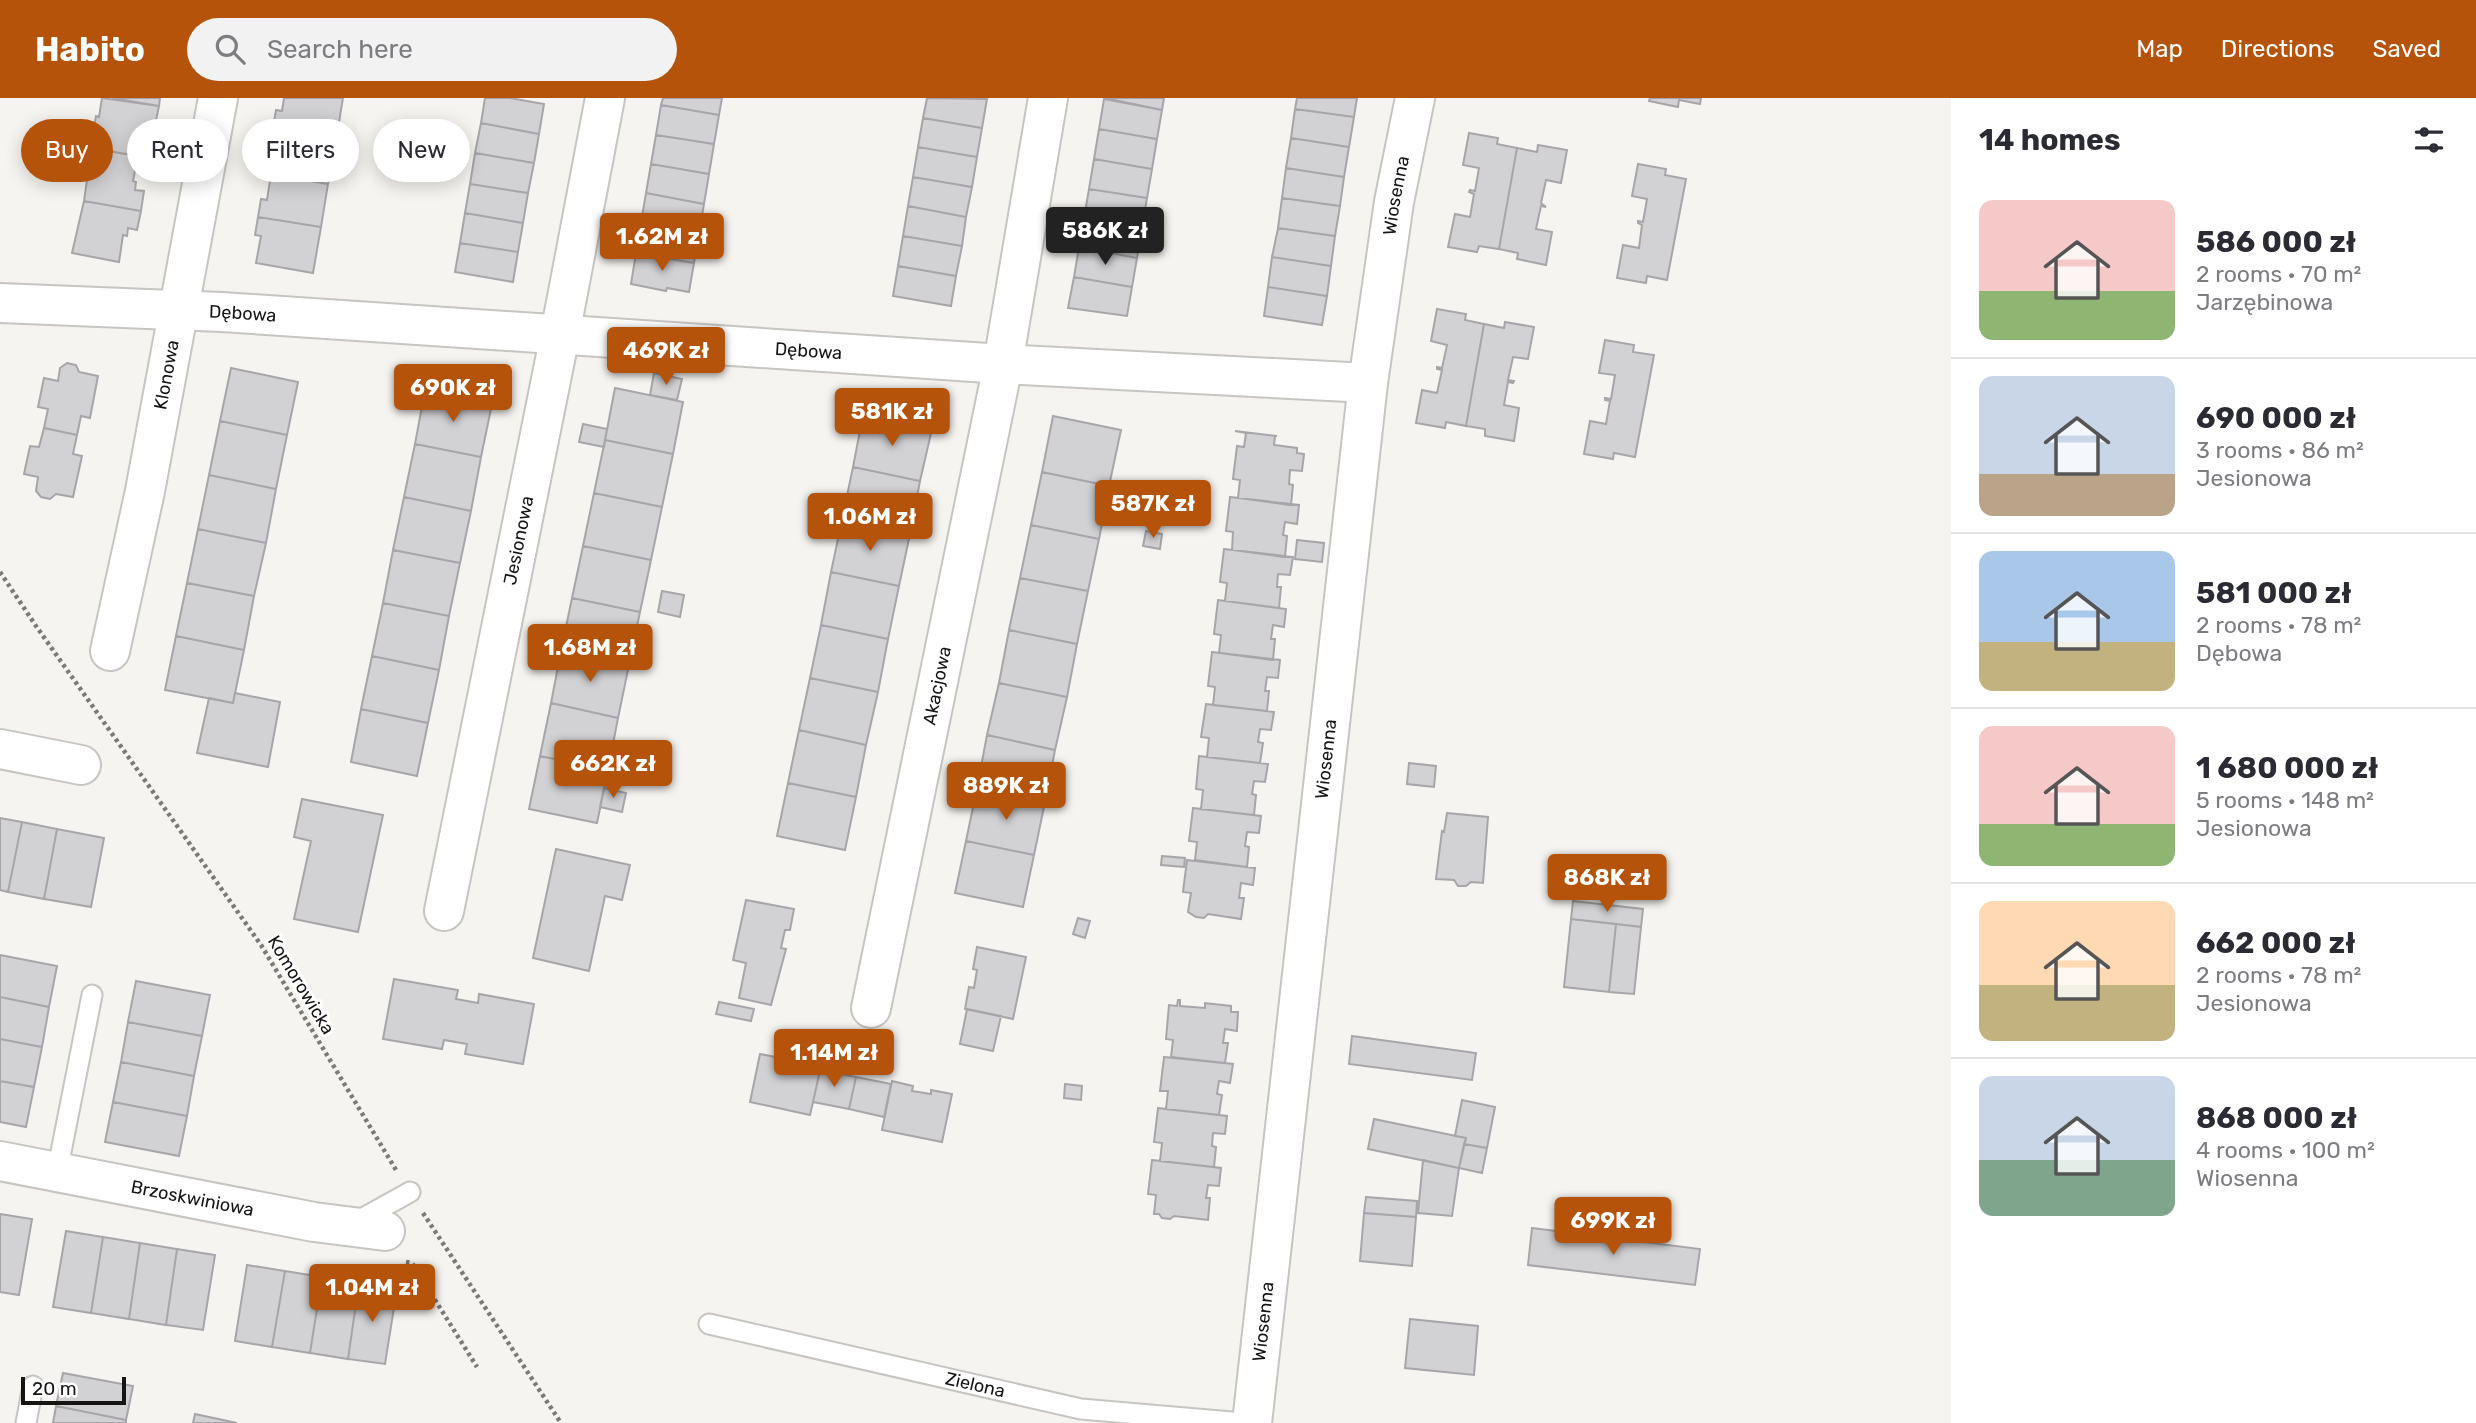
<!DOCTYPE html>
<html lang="en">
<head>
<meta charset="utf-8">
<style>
  body { margin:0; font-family:Rubik,sans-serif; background:#f2f2f3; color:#2b2b33; height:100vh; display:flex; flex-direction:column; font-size:26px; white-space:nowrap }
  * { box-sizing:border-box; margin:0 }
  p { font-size:23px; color:#7c7c81 }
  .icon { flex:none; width:38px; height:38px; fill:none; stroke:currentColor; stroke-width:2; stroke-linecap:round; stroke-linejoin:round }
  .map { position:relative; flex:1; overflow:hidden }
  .drawer { display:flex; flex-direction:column; background:#fff; width:525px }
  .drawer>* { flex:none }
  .guide { position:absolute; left:21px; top:21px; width:665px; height:63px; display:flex; gap:14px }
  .scale { position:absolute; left:21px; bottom:18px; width:105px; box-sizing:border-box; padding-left:7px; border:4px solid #161514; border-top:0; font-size:19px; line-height:24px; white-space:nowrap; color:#161514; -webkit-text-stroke:5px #fff; paint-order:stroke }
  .price { position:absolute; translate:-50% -60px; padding:0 16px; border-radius:7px; background:#b45309; color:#fff; font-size:23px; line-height:46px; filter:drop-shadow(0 2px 4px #0008) }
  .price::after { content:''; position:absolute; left:50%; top:42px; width:21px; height:16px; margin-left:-10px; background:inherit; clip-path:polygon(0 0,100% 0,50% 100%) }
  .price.active { background:#222; color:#fff }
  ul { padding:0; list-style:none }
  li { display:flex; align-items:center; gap:21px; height:175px; padding:0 28px }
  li+li { border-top:2px solid #e1e1e2 }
  li span { display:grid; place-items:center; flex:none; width:196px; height:140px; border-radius:14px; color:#555 }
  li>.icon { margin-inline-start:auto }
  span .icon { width:84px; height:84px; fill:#fffc; stroke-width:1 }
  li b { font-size:30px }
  h2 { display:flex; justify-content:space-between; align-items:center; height:84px; padding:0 28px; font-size:30px }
  .chip { padding:0 24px; border-radius:32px; background:#fff; box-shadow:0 4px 18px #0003; font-size:24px; line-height:63px }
  .chip.active { background:#b45309; color:#fff }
  header { display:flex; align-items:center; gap:42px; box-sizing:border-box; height:98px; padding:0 35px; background:#b45309; color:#fff }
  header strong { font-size:33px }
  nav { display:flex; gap:38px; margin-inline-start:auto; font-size:24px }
  .search { width:490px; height:63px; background:#f2f2f3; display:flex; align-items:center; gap:18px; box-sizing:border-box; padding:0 24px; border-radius:38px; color:#7c7c81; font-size:26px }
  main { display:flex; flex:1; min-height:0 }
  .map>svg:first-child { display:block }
  .building { fill:#d2d1d4; stroke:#a7a5a9; stroke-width:2 }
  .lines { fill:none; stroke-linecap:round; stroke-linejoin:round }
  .service-casing { stroke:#c7c5c2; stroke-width:23 }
  .minor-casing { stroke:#c7c5c2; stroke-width:42 }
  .path { stroke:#7c7a78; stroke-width:4.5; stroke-dasharray:3.5 3.5; stroke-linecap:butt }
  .service { stroke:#fff; stroke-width:19 }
  .minor { stroke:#fff; stroke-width:38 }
  .labels { text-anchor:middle; stroke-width:6; stroke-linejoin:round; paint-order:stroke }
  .street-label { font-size:18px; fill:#161514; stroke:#fff }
</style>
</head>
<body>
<header>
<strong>Habito</strong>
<div class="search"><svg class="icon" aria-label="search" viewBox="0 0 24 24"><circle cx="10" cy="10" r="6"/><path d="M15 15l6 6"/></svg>Search here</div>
<nav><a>Map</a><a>Directions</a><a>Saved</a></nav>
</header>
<main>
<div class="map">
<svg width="1951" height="1325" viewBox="0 0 1951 1325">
  <rect width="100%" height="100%" fill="#f6f4f0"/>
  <path class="building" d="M102 0 159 8 155 27 146 25 145 33H142L138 58 90 50 96 18 99 19Z
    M112 0H160L159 8Z
    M284 0H343L336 42 273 30 276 12 282 13Z
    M485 0H510L544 6 539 36 481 25Z
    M663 0H722L719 17 661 7Z
    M927 0 987 1 982 30 923 20Z
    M1105 0H1164L1162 12Z
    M1297 0H1357L1354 19 1295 11Z
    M1650 0H1701L1700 6 1679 2 1678 9 1649 3Z
    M1104 1 1162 12 1157 41 1099 31Z
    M661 7 719 17 714 46 656 37Z
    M1295 11 1354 19 1349 49 1291 40Z
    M923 20 982 30 977 59 918 49Z
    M481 25 539 36 534 65 475 55Z
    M273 30 336 42 328 86 271 76 276 49 270 48Z
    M1099 31 1157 41 1152 71 1094 61Z
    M1469 35 1498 40 1497 46 1517 50 1499 151 1479 148 1477 154 1448 149 1455 116 1470 119 1474 96 1469 94 1470 92 1475 93 1479 70 1463 67Z
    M656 37 714 46 709 76 651 66Z
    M1291 40 1349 49 1344 79 1286 70Z
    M1538 47 1567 52 1561 85 1546 82 1541 105 1546 109 1541 108 1536 131 1552 134 1546 167 1517 161 1518 155 1499 151 1517 50 1537 54Z
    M918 49 977 59 972 89 913 79Z
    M90 50 138 58 133 83 136 84 135 92 144 93 141 113 84 103 87 82H84Z
    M475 55 534 65 528 95 470 86Z
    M1094 61 1152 71 1147 100 1089 91Z
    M651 66 709 76 704 106 646 95Z
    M1638 66 1666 71 1665 77 1686 81 1667 182 1647 178 1646 185 1617 180 1623 147 1639 150 1642 127 1638 125V123L1643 124 1647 101 1632 98Z
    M1286 70 1344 79 1340 108 1282 100Z
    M271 76 328 86 321 129 258 119 261 101 267 102Z
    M913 79 972 89 966 119 908 108Z
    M470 86 528 95 523 125 465 115Z
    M1089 91 1147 100 1142 130 1084 120Z
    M646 95 704 106 699 135 641 125Z
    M1282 100 1340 108 1335 138 1278 130Z
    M84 103 141 113 137 132 128 130 127 138 123 137 119 164 72 155Z
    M908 108 966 119 962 148 903 138Z
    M465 115 523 125 518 154 460 145Z
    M258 119 321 129 313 175 256 165 261 138 255 137Z
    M1084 120 1142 130 1137 160 1079 149Z
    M641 125 699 135 694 165 636 155Z
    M1278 130 1335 138 1331 168 1272 159Z
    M903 138 962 148 956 178 898 168Z
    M460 145 518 154 513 184 455 174Z
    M1079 149 1137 160 1132 189 1074 179Z
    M636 155 694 165 689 194 667 190 666 193 631 186Z
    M1272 159 1331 168 1327 198 1268 189Z
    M898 168 956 178 951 208 893 198Z
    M1074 179 1132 189 1127 218 1068 210Z
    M1268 189 1327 198 1322 227 1264 218Z
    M1437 211 1466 216 1465 222 1484 226 1466 328 1446 324 1445 330 1416 325 1422 292 1437 295 1442 272 1437 271V269L1442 270 1447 247 1431 243Z
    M1505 224 1534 229 1528 261 1513 259 1508 282 1514 283 1513 285 1508 284 1504 307 1519 310 1514 343 1485 338V331L1466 328 1484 226 1504 230Z
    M1605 242 1634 247 1633 254 1654 257 1635 359 1614 355 1613 361 1584 356 1590 323 1606 326 1610 303 1605 302V300L1611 301 1615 277 1599 275Z
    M67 265 76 267 79 274 98 278 90 320 81 318 77 337 44 330 48 311 38 309 44 280 58 283 60 270Z
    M231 270 298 284 287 337 220 323Z
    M654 275 682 281 677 302 650 297Z
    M615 290 683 304 673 356 605 342Z
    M425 292 492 306 481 359 415 346Z
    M863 317 932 331 920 383 853 369Z
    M1053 318 1121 332 1109 388 1042 374Z
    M220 323 287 337 276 391 209 377Z
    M583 326 607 331 604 349 579 344Z
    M44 330 77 337 73 356 82 358 73 399 56 396 50 401 41 399 36 393 38 379 24 376 30 348 39 349Z
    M1235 333 1277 338H1275L1274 347 1297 350V355L1304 356 1302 373 1290 372 1289 386 1293 387 1291 407 1238 400 1240 382 1233 381 1237 348 1244 349 1246 335Z
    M605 342 673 356 662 409 594 395Z
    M415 346 481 359 471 413 404 399Z
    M853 369 920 383 910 436 842 422Z
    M1042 374 1109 388 1099 441 1031 427Z
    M209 377 276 391 266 445 198 431Z
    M594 395 662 409 651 462 583 448Z
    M404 399 471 413 460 465 393 452Z
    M1230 399 1299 407 1297 426 1285 424 1283 437 1287 438 1285 459 1232 452 1233 434 1226 433Z
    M842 422 910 436 899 488 831 474Z
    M1031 427 1099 441 1088 493 1020 480Z
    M198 431 266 445 254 498 187 485Z
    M1146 433 1162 436 1160 451 1143 448Z
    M1297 442 1324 445 1322 464 1295 461Z
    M583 448 651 462 640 514 572 500Z
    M1224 451 1293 459 1290 477 1278 476 1277 489H1281L1279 510 1225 503 1227 485 1220 484Z
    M393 452 460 465 449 518 383 505Z
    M831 474 899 488 888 541 821 527Z
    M1020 480 1088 493 1077 546 1009 532Z
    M187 485 254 498 244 552 176 538Z
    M662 493 684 497 680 519 658 514Z
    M572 500 640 514 629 567 561 553Z
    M1218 502 1286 511 1284 529 1273 527 1271 541H1275L1273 562 1219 555 1221 537 1214 536Z
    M383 505 449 518 439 572 372 558Z
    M821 527 888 541 878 594 810 580Z
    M1009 532 1077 546 1067 599 999 585Z
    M176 538 244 552 233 605 165 592Z
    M561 553 629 567 618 620 551 605Z
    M1212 554 1280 562 1278 580 1267 579 1265 593H1269L1267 613 1213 607 1215 589 1208 588Z
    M372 558 439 572 428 625 361 611Z
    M810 580 878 594 866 647 799 632Z
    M999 585 1067 599 1055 652 987 637Z
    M235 595 280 604 268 669 197 655 209 600 233 605Z
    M551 605 618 620 608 672 540 658Z
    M1206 606 1274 614 1271 632 1260 631 1258 644 1263 645 1260 665 1207 659 1209 640 1201 639Z
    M361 611 428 625 417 678 351 664Z
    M799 632 866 647 856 699 788 685Z
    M987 637 1055 652 1045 704 977 690Z
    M540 658 608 672 597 725 529 711Z
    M1199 658 1268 666 1265 684 1254 683 1252 696 1256 697 1254 717 1201 711 1203 692 1196 691Z
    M1409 665 1436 668 1434 689 1407 686Z
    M788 685 856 699 845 752 777 738Z
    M604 690 626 695 622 714 600 709Z
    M977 690 1045 704 1034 757 966 743Z
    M302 701 383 717 358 834 294 821 311 743 294 739Z
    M1193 710 1261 718 1259 735 1247 734 1245 748 1249 749 1247 769 1195 762 1197 744 1189 743Z
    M1447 715 1488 719 1483 785 1471 784 1466 788H1458L1454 782 1436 781 1442 733 1444 734Z
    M0 720 22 724 8 794 0 792Z
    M22 724 57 731 44 801 8 794Z
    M57 731 104 740 91 809 44 801Z
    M966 743 1034 757 1023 809 955 795Z
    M556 751 630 767 622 802 605 798 589 873 533 860Z
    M1162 758 1185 760 1184 769 1161 767Z
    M1187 762 1255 770 1253 787 1241 785 1239 800H1244L1241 821 1208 816 1204 820 1196 819 1188 814 1191 795 1183 794Z
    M746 802 794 811 790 832H785L781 850 786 851 771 907 739 900 746 865 733 862Z
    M1573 803 1643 811 1641 829 1571 821Z
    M1078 820 1090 823 1085 840 1073 836Z
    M1571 821 1616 826 1609 894 1564 889Z
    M1616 826 1641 829 1634 896 1609 894Z
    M977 849 1026 859 1013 921 965 911 969 889 974 890 977 872 973 871Z
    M0 857 57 868 49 909 0 899Z
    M394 881 458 892 456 901 478 905 479 896 534 906 523 966 465 956 467 946 444 942 442 951 383 941Z
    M136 883 210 897 202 938 128 924Z
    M0 899 49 909 42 949 0 941Z
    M1178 902H1180V908L1205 910V905L1231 908V914H1238L1237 933 1225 931 1223 945H1228L1225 965 1171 959 1173 942 1166 941 1169 907 1177 908Z
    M719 904 754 911 751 923 716 916Z
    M967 911 1001 918 993 953 960 946Z
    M128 924 202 938 194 978 121 964Z
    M1352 938 1476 955 1472 982 1349 966Z
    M0 941 42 949 34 989 0 983Z
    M760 956 781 960V965L799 969V964L821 969 810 1017 750 1004Z
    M1164 959 1233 966 1230 985 1219 983 1217 996 1222 997 1219 1017 1166 1011 1168 993H1160Z
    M121 964 194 978 187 1018 113 1004Z
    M820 972 856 979 849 1011 813 1004Z
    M856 979 891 986 884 1019 849 1011Z
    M0 983 34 989 26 1029 0 1024Z
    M892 983 913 988 912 993 931 996V992L952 996 942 1044 882 1032Z
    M1065 986 1082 988 1081 1002 1064 1000Z
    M1462 1002 1495 1009 1487 1050 1464 1046 1466 1040 1455 1038Z
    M113 1004 187 1018 179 1058 105 1044Z
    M1158 1010 1227 1018 1225 1036 1213 1035 1212 1048 1216 1049 1214 1069 1160 1063 1162 1045 1154 1044Z
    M1374 1021 1466 1040 1459 1070 1368 1051Z
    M1464 1046 1487 1050 1482 1075 1459 1070Z
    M1152 1062 1221 1070 1219 1088 1208 1087 1206 1100H1210L1208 1122 1174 1118 1170 1121 1162 1120 1159 1116H1154L1156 1097 1148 1096Z
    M1423 1062 1459 1070 1452 1118 1418 1115Z
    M1366 1099 1417 1103 1416 1119 1364 1115Z
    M1364 1115 1416 1119 1412 1168 1360 1163Z
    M0 1116 32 1121 19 1197 0 1194Z
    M1532 1130 1700 1151 1695 1187 1528 1167Z
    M66 1133 103 1139 91 1215 53 1209Z
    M103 1139 140 1145 129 1221 91 1215Z
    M140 1145 177 1151 166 1227 129 1221Z
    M177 1151 215 1157 203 1232 166 1227Z
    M247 1167 285 1173 272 1249 235 1243Z
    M285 1173 322 1179 310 1255 272 1249Z
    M322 1179 359 1185 348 1261 310 1255Z
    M359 1185 397 1191 385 1266 348 1261Z
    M1410 1221 1478 1228 1474 1277 1405 1270Z
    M63 1275 133 1288 126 1322 56 1308Z
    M56 1308 126 1322V1325H53Z
    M195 1316 237 1325H193Z"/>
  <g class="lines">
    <g class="service-casing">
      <g id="service">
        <path d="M57 1074 92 897"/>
        <path d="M356 1124 410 1094"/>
        <path id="s1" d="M709 1226 1081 1311 1243 1325"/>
        <path d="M26 1325 33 1288"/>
      </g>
    </g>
    <g class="minor-casing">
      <g id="minor">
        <path id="s2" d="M0 205 222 214 1003 266 1368 285"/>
        <path id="s3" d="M110 553 145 393 218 0"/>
        <path d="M0 651 81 667"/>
        <path id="s4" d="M444 813 557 252 605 0"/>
        <path id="s5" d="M871 910 1001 277 1048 0"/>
        <path id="s6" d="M0 1063 314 1124 385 1133"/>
        <path id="s7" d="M1252 1325 1368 285 1394 104 1415 0"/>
      </g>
    </g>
    <path class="path" d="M0 474 36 528 261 847 396 1072
      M423 1115 561 1325
      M406 1164 412 1165 477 1269"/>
    <use href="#service" class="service"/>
    <use href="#minor" class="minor"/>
  </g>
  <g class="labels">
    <g class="street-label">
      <text dy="6" stroke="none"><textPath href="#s7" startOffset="1236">Wiosenna</textPath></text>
      <text dy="6" stroke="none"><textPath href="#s2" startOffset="243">Dębowa</textPath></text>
      <text dy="6" stroke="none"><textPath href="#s2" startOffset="810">Dębowa</textPath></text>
      <text dy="6" stroke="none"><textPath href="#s3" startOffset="282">Klonowa</textPath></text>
      <text dy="6" stroke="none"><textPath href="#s4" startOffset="378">Jesionowa</textPath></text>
      <text dy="6" stroke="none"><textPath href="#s5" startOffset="329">Akacjowa</textPath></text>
      <text dy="6" stroke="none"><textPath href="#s7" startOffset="668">Wiosenna</textPath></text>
      <text transform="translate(301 887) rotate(59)" y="6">Komorowicka</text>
      <text dy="6" stroke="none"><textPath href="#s6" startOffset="196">Brzoskwiniowa</textPath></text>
      <text dy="6" stroke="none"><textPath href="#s7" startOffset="102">Wiosenna</textPath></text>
      <text dy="6" stroke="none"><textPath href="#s1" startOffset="273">Zielona</textPath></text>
    </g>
  </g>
</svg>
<div class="scale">20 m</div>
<b class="price active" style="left:1105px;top:169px">586K zł</b>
<b class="price" style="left:662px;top:175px">1.62M zł</b>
<b class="price" style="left:666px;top:289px">469K zł</b>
<b class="price" style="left:453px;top:326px">690K zł</b>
<b class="price" style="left:892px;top:350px">581K zł</b>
<b class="price" style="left:1153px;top:442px">587K zł</b>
<b class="price" style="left:870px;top:455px">1.06M zł</b>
<b class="price" style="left:590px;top:586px">1.68M zł</b>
<b class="price" style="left:613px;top:702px">662K zł</b>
<b class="price" style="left:1006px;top:724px">889K zł</b>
<b class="price" style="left:1607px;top:816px">868K zł</b>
<b class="price" style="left:834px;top:991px">1.14M zł</b>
<b class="price" style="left:1613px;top:1159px">699K zł</b>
<b class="price" style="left:372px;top:1226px">1.04M zł</b>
<div class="guide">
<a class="chip active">Buy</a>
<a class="chip">Rent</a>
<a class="chip">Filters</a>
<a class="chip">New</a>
</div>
</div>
<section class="drawer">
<h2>14 homes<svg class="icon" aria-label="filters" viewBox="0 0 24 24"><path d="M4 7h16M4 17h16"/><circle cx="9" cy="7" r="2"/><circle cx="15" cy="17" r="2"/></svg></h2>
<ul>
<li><span style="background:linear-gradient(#f6c9c9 65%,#8fb573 0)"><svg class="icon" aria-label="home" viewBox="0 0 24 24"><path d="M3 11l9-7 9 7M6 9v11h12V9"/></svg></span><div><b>586 000 zł</b><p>2 rooms · 70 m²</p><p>Jarzębinowa</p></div></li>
<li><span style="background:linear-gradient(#c9d6e8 70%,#b9a48a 0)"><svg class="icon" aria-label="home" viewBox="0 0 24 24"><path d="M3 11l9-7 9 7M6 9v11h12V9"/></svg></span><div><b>690 000 zł</b><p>3 rooms · 86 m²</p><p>Jesionowa</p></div></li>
<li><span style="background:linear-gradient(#a9c7e8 65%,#c2b280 0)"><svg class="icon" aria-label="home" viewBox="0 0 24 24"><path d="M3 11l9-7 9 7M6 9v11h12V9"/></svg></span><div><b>581 000 zł</b><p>2 rooms · 78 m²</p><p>Dębowa</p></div></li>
<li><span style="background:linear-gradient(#f6c9c9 70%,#8fb573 0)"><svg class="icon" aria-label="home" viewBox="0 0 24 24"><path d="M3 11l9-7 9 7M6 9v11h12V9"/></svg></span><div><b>1 680 000 zł</b><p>5 rooms · 148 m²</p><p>Jesionowa</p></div></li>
<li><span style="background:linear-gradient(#ffd9b3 60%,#c2b280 0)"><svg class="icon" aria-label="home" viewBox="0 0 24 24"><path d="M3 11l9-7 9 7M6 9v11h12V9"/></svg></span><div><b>662 000 zł</b><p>2 rooms · 78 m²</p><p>Jesionowa</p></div></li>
<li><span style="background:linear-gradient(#c9d6e8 60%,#7fa58c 0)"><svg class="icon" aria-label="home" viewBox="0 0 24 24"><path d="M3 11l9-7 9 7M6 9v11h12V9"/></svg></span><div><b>868 000 zł</b><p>4 rooms · 100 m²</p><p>Wiosenna</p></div></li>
</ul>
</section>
</main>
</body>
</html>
